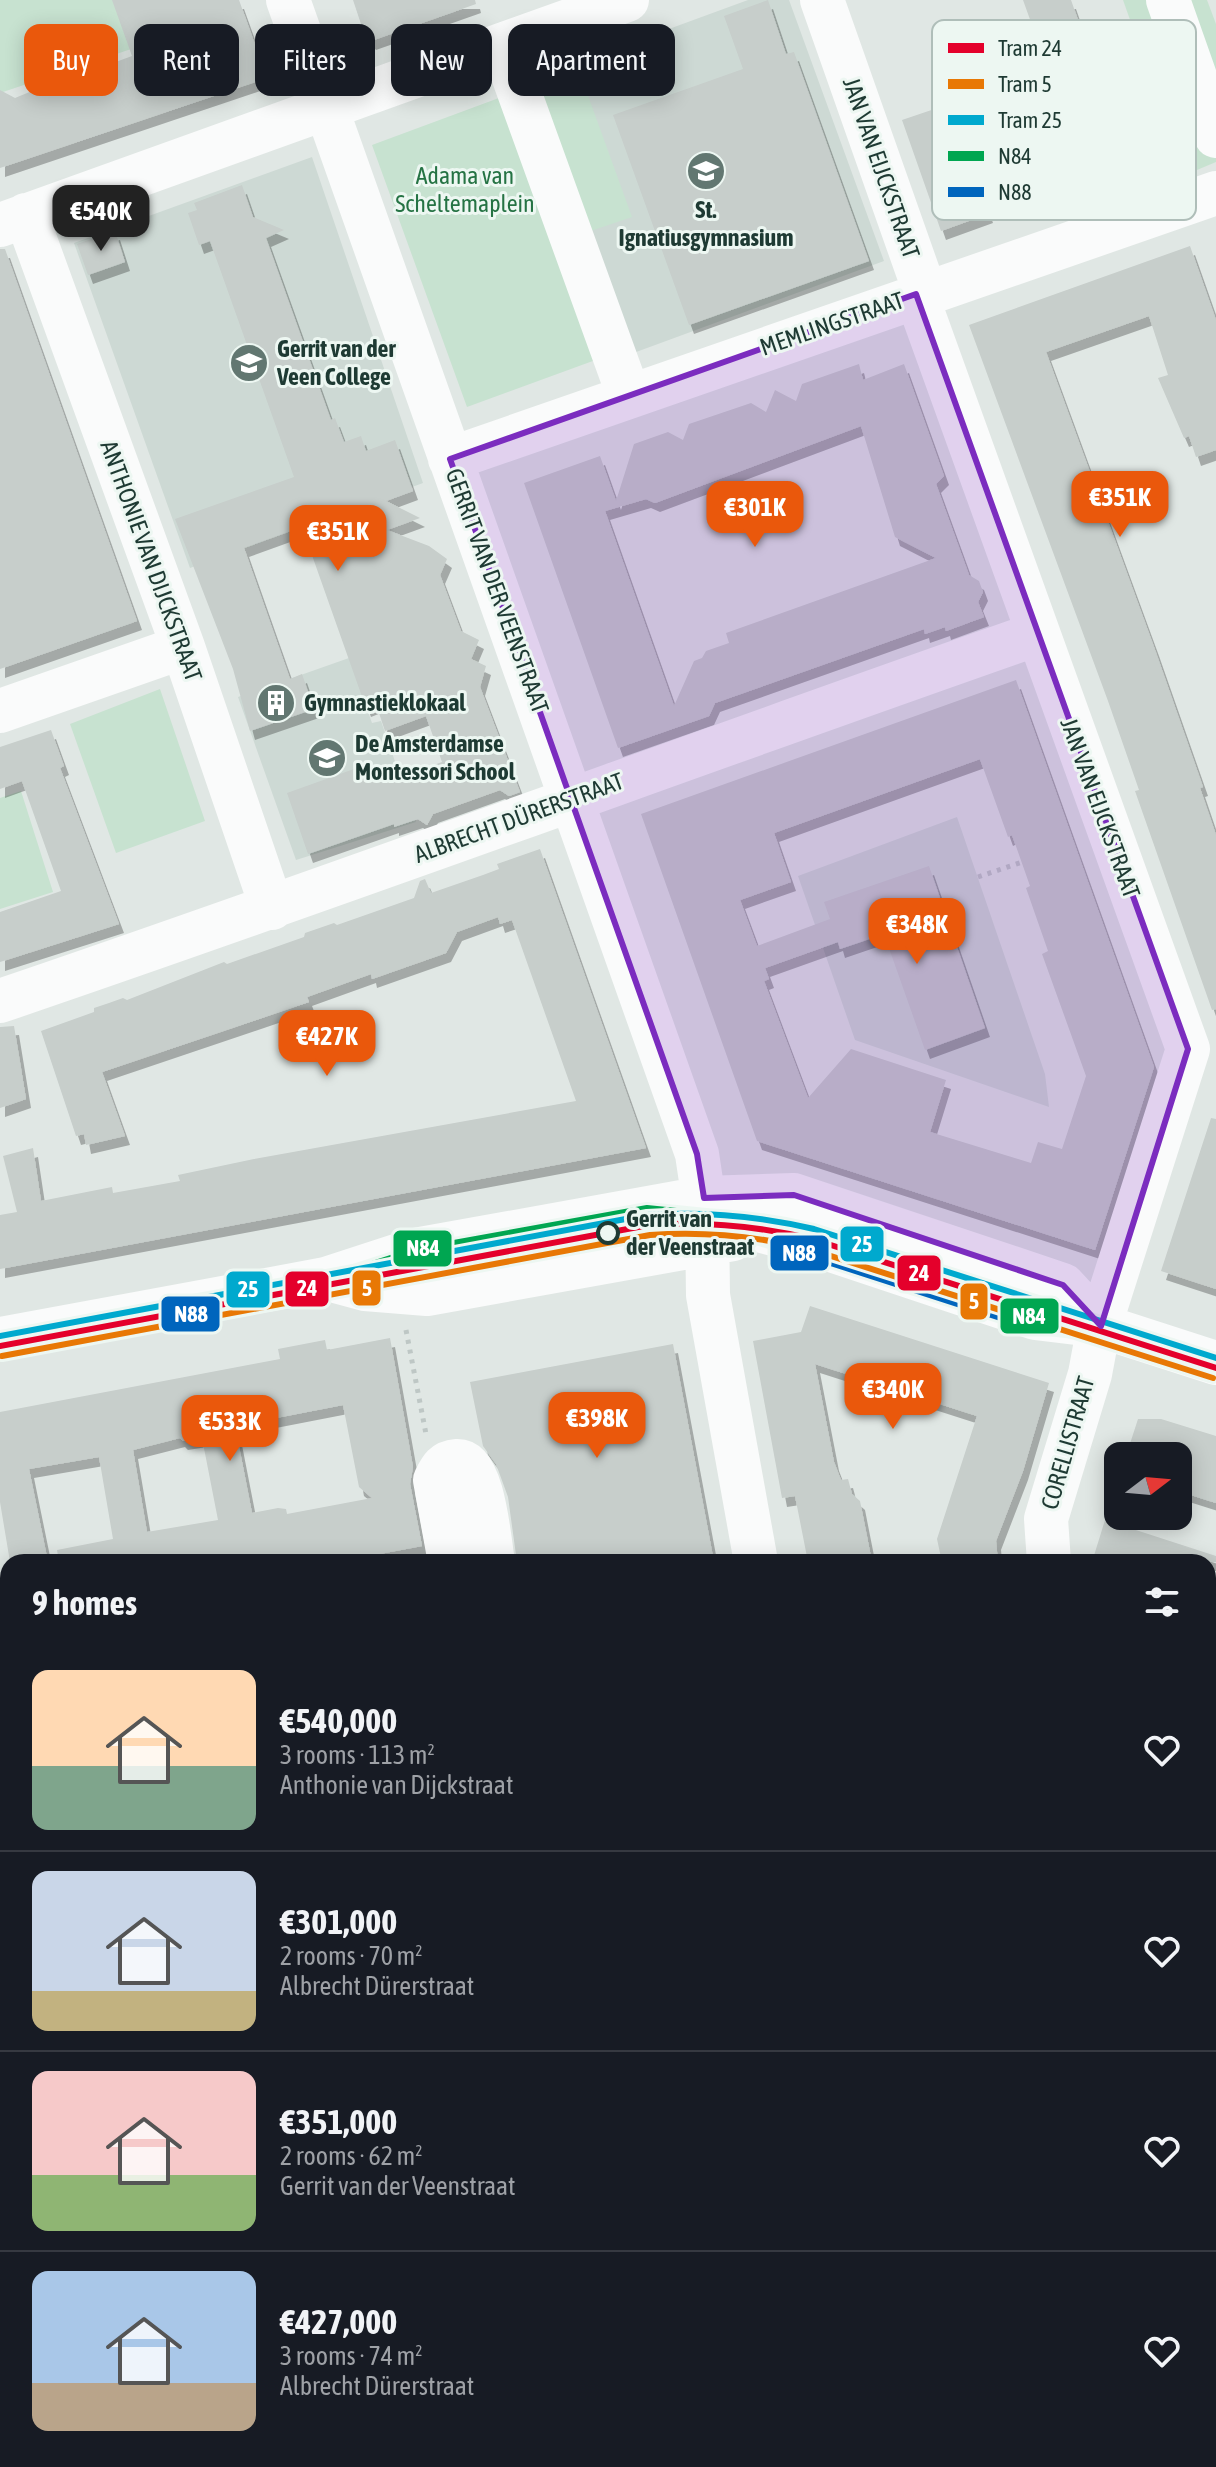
<!DOCTYPE html>
<html lang="en">
<head>
<meta charset="utf-8">
<style>
  body { margin:0; font-family:"Asap Condensed",sans-serif; background:#20242c; color:#f1f3f6; height:100vh; display:flex; flex-direction:column; font-size:30px; white-space:nowrap }
  * { box-sizing:border-box; margin:0 }
  p { font-size:26px; color:#9ea1a6 }
  .icon { flex:none; width:44px; height:44px; fill:none; stroke:currentColor; stroke-width:2; stroke-linecap:round; stroke-linejoin:round }
  .map { position:relative; flex:1; overflow:hidden }
  .drawer { position:absolute; left:0px; top:1554px; width:1216px; height:914px; display:flex; flex-direction:column; background:#171b24; border-radius:24px 24px 0 0; box-shadow:0 4px 20px #0003 }
  .drawer>* { flex:none }
  .hud { position:absolute; left:24px; top:24px; width:800px; height:72px; display:flex; gap:16px }
  .needle { width:52px; rotate:74deg }
  .fabs { position:absolute; left:1104px; top:1442px; display:grid; gap:16px }
  .fabs a { display:grid; place-items:center; width:88px; height:88px; border-radius:16px; background:#171b24; box-shadow:0 4px 20px #0003; font-size:40px }
  .price { position:absolute; translate:-50% -68px; padding:0 18px; border-radius:16px; background:#ea580c; color:#fff; font-size:26px; line-height:52px; filter:drop-shadow(0 2px 4px #0008) }
  .price::after { content:''; position:absolute; left:50%; top:48px; width:24px; height:18px; margin-left:-12px; background:inherit; clip-path:polygon(0 0,100% 0,50% 100%) }
  .price.current { background:#222; color:#fff }
  ul { padding:0; list-style:none }
  li { display:flex; align-items:center; gap:24px; height:200px; padding:0 32px }
  li+li { border-top:2px solid #363941 }
  li span { display:grid; place-items:center; flex:none; width:224px; height:160px; border-radius:16px; color:#555 }
  li>.icon { margin-inline-start:auto }
  span .icon { width:96px; height:96px; fill:#fffc; stroke-width:1 }
  li b { font-size:34px }
  h2 { display:flex; justify-content:space-between; align-items:center; height:96px; padding:0 32px; font-size:34px }
  .tag { padding:0 28px; border-radius:16px; background:#171b24; box-shadow:0 4px 20px #0003; font-size:28px; line-height:72px }
  .tag.current { background:#ea580c; color:#fff }
  .map>svg:first-child { display:block }
  .built { fill:#cdd9d4 }
  .green { fill:#c7e2d0 }
  .building { fill:#c7cecb; fill-rule:evenodd; filter:url(#shadow) }
  .lines { fill:none; stroke-linecap:round; stroke-linejoin:round }
  .major-casing { stroke:#bac4c1; stroke-width:47 }
  .path { stroke:#bec7c5; stroke-width:5; stroke-dasharray:4 6; stroke-linecap:butt }
  .minor { stroke:#fafbfb; stroke-width:44 }
  .major { stroke:#ccd4d2; stroke-width:44 }
  .bus-1-casing { stroke:#edf7f2; stroke-width:12 }
  .bus-2-casing { stroke:#edf7f2; stroke-width:12 }
  .bus-1 { stroke:#00a651; stroke-width:6 }
  .bus-2 { stroke:#0065bd; stroke-width:6 }
  .tram-1-casing { stroke:#edf7f2; stroke-width:12 }
  .tram-2-casing { stroke:#edf7f2; stroke-width:12 }
  .tram-3-casing { stroke:#edf7f2; stroke-width:12 }
  .tram-1 { stroke:#e4002b; stroke-width:6 }
  .tram-2 { stroke:#e87805; stroke-width:6 }
  .tram-3 { stroke:#00a9ce; stroke-width:6 }
  .marked { fill:#7b2cbf; fill-opacity:0.2; stroke:#7b2cbf; stroke-width:6; stroke-linejoin:round }
  .stop-dot { fill:#edf7f2; stroke:#1e3a33; stroke-width:4 }
  .labels { text-anchor:middle; stroke-width:6; stroke-linejoin:round; paint-order:stroke }
  .street-label { font-size:24px; fill:#1e3a33; stroke:#edf7f2 }
  .park-label { font-size:24px; fill:#257344; stroke:#edf7f2 }
  .poi-label { font-size:24px; font-weight:bold; fill:#1e3a33; stroke:#edf7f2; text-anchor:start }
  .stop-label { font-size:24px; font-weight:bold; fill:#1e3a33; stroke:#edf7f2; text-anchor:start }
  .key { fill:#edf7f2; stroke:#afbeb9; stroke-width:2 }
  .key-label { font-size:22px; fill:#1e3a33 }
  .line-badge { stroke:#edf7f2; stroke-width:3 }
  .badge-label { font-size:22px; text-anchor:middle; font-weight:bold; fill:#fff }
</style>
</head>
<body>
<div class="map">
<svg width="1216" height="2467" viewBox="0 0 1216 2467">
  <defs>
    <filter id="shadow"><feDropShadow dx="5" dy="9" stdDeviation="0" flood-color="#0004"/></filter>
  </defs>
  <rect width="100%" height="100%" fill="#e0e7e4"/>
  <path class="built" d="M748 0H789L884 261 628 355 527 81Z
    M312 157 423 483 190 568 74 243Z
    M349 658 372 723 381 721 416 822 296 860 238 697Z
    M957 817 1045 1074 1049 1107 855 1040 798 876Z
    M812 2460H1070L1079 2467H807Z"/>
  <path class="green" d="M0 0H161L173 35 0 93Z
    M1123 0H1207L1216 24V162L1185 175Z
    M578 68 632 217 576 236 521 89Z
    M507 95 601 358 467 407 372 145Z
    M160 689 205 821 116 853 70 724Z
    M21 791 53 892 0 909V798Z"/>
  <path class="building" d="M112 0H239L267 78 0 168V90L15 98 83 70 86 73 132 56Z
    M353 0H475L476 4 371 41 364 33Z
    M768 0 786 54 794 52 869 261 689 325 613 115 743 69 724 16Z
    M1023 0H1071L1118 134 1139 126 1148 149 1082 180 1060 119 1065 117Z
    M964 99 992 176 976 181 988 214 941 231 902 120Z
    M242 185 253 217 284 230 266 238 331 420 335 418 344 442 361 436 366 451 395 440 413 491 386 501 420 518 387 530 429 546 447 559 440 575 461 631 479 640 471 659 486 666 480 687 520 792 509 796 500 790 433 814 427 825 418 819 394 827V824L308 854 287 793 368 764 401 777 442 762 426 716 385 731 376 704 366 708 302 527 244 548 290 679 302 674 314 709 250 731 233 669 175 519 294 477 210 241 199 245 188 213 197 210 194 203Z
    M115 231 125 262 88 275 77 244Z
    M1190 246 1216 320V450L1196 457 1189 436 1184 438 1158 378 1168 375 1149 316 1046 352 1154 647 1203 787 1200 788 1216 835V1009L1212 1010 1135 791 1139 790 1108 701 969 325Z
    M0 249H5L137 621 0 669Z
    M859 364 863 380 904 364 944 476 936 484 969 575 979 581 983 592 978 602 984 617 946 631 945 627 925 634 924 629 715 703 709 716 618 748 524 483 600 456 616 501 634 444 668 432 683 440 689 424 751 403 766 412 775 390 796 401 802 384ZM861 426 895 537 936 558 726 633 729 643 706 651 702 658 694 661 674 706 605 511 646 499 655 503Z
    M1016 680 1154 1067 1095 1250 757 1141 641 814ZM980 759 1008 837 1012 835 1030 886 1026 888 1048 951 1042 954 1086 1076 1062 1149 1038 1142 1031 1163 930 1132 946 1080 851 1049 808 1098 764 981 769 979 765 968 838 942 840 949 884 934 925 1050 985 1028 929 866 824 902 830 919 757 946 740 900 791 882 774 833Z
    M51 730 64 766 60 768 119 924 0 962V912L61 891 22 781 0 789V747Z
    M540 849 646 1148 0 1269V1215L17 1212 3 1156 33 1148 41 1201 112 1187 113 1193 180 1181 178 1175 254 1159 576 1101 512 920 500 924 498 917 457 932 446 953 372 979 371 974 307 997 309 1002 102 1072 125 1136 86 1145 84 1134 76 1136 41 1031 94 1012V1008L109 1003 123 998 127 1000 224 962 227 964 304 937 305 933 334 923 337 925 414 898 420 881 425 879 431 893 483 875 499 869 497 864Z
    M14 1026 26 1099 0 1108V1027Z
    M1211 1118 1216 1119V1289L1161 1271Z
    M810 1306 1049 1383 1023 1471 996 1541 998 1562H942L937 1539 977 1416 815 1364 834 1462 841 1480 848 1479 852 1494 860 1501 872 1562H808L795 1496 782 1498 753 1341 801 1332Z
    M390 1338 413 1467 410 1484 422 1546 337 1562H59L57 1550 113 1539 99 1457 29 1469 48 1562H10L0 1502V1412L280 1359 278 1349 325 1340 327 1350ZM343 1405 359 1487 372 1498 287 1514 286 1509 278 1508 252 1513 236 1431 264 1426 271 1419ZM180 1438 183 1441 202 1438 218 1520 147 1532 133 1450Z
    M673 1344 714 1562H517L508 1497 496 1464 483 1446 470 1382Z
    M1138 1419H1161L1216 1436V1503L1178 1491V1456H1126Z
    M1105 1520 1216 1556V1562H1092Z"/>
  <g class="lines">
    <g class="major-casing">
      <path id="major" d="M0 2298 8 2305
        M0 2350 8 2339
        M0 2414 8 2403
        M222 2460 231 2467"/>
    </g>
    <path class="path" d="M978 877 1022 862
      M406 1330 426 1434
      M159 2460 169 2467"/>
    <path class="minor" d="M288 0 697 1154 707 1221 708 1295 756 1562
      M822 0 925 292
      M1168 0 1216 136
      M502 45 629 396
      M26 215 183 647 272 908
      M0 225 627 0
      M916 294 1188 1049 1098 1331 1090 1374 1046 1519 1049 1562
      M450 459 1216 193
      M0 711 183 647
      M0 1001C347 883 691 755 1037 634
      M693 1213 816 1245 1035 1318 1101 1326 1216 1363
      M328 1279 365 1289 427 1294 733 1239
      M0 1339 326 1279 415 1250 704 1198 794 1195 1063 1285 1101 1326
      M450 1562 435 1480C441 1468 444 1462 457 1461 484 1460 489 1541 493 1562
      M0 1673 8 1672
      M1208 1697 1216 1691
      M1208 1963H1216
      M1127 2460 1137 2467
      M361 2467 366 2460
      M767 2467 772 2460"/>
    <use href="#major" class="major"/>
    <g class="bus-1-casing">
      <path id="bus-1" d="M0 1339 326 1279 415 1250 647 1208 706 1214 747 1225 1035 1318 1101 1326 1216 1363"/>
    </g>
    <g class="bus-2-casing">
      <path id="bus-2" d="M2 1349 328 1289 417 1260 647 1218 704 1224 744 1235 1032 1328 1099 1336 1213 1373"/>
    </g>
    <use href="#bus-1" class="bus-1"/>
    <use href="#bus-2" class="bus-2"/>
    <g class="tram-1-casing">
      <path id="tram-1" d="M0 1346 649 1225C705 1221 758 1226 812 1239L1216 1368"/>
    </g>
    <g class="tram-2-casing">
      <path id="tram-2" d="M2 1356 650 1235C705 1231 756 1236 809 1249L1213 1378"/>
    </g>
    <g class="tram-3-casing">
      <path id="tram-3" d="M0 1336 647 1215C704 1211 759 1216 814 1229L1216 1358"/>
    </g>
    <use href="#tram-1" class="tram-1"/>
    <use href="#tram-2" class="tram-2"/>
    <use href="#tram-3" class="tram-3"/>
  </g>
  <path class="marked" d="M916 294 1188 1049 1101 1326 1063 1285 794 1195 704 1198 697 1154 450 459Z"/>
  <defs>
    <g id="school-disc" transform="scale(2)"><circle r="9.5" fill="#627771" stroke="#edf7f2"/><path d="M0-5L7-2L0 1L-7-2ZM-4 1L0 2.5L4 1V4Q0 6-4 4Z" fill="#fff"/></g>
    <g id="building-disc" transform="scale(2)"><circle r="9.5" fill="#627771" stroke="#edf7f2"/><path d="M-4-6H4V6H1V3H-1V6H-4ZM-2.5-4.3h1.7v1.8h-1.7ZM.8-4.3h1.7v1.8H.8ZM-2.5-1h1.7V.8h-1.7ZM.8-1h1.7V.8H.8Z" fill="#fff"/></g>
  </defs>
  <g fill-rule="evenodd">
    <use href="#school-disc" x="706" y="171"/>
    <use href="#school-disc" x="249" y="363"/>
    <use href="#building-disc" x="276" y="703"/>
    <use href="#school-disc" x="327" y="758"/>
  </g>
  <circle class="stop-dot" cx="608" cy="1233" r="10"/>
  <g class="labels">
    <g class="street-label">
      <text transform="translate(881 168) rotate(71)" y="8">JAN VAN EIJCKSTRAAT</text>
      <text transform="translate(832 324) rotate(-19)" y="8">MEMLINGSTRAAT</text>
      <text transform="translate(151 561) rotate(70)" y="8">ANTHONIE VAN DIJCKSTRAAT</text>
      <text transform="translate(497 591) rotate(70)" y="8">GERRIT VAN DER VEENSTRAAT</text>
      <text transform="translate(1100 808) rotate(70)" y="8">JAN VAN EIJCKSTRAAT</text>
      <text transform="translate(519 818) rotate(-20)" y="8">ALBRECHT DÜRERSTRAAT</text>
      <text transform="translate(1068 1443) rotate(-74)" y="8">CORELLISTRAAT</text>
    </g>
    <g class="park-label">
      <text x="465" y="184">Adama van<tspan x="465" dy="28">Scheltemaplein</tspan></text>
    </g>
    <g class="poi-label">
      <text x="706" y="218" text-anchor="middle">St.<tspan x="706" dy="28">Ignatiusgymnasium</tspan></text>
      <text x="277" y="357">Gerrit van der<tspan x="277" dy="28">Veen College</tspan></text>
      <text x="304" y="711">Gymnastieklokaal</text>
      <text x="355" y="752">De Amsterdamse<tspan x="355" dy="28">Montessori School</tspan></text>
    </g>
    <g class="stop-label">
      <text x="626" y="1227">Gerrit van<tspan x="626" dy="28">der Veenstraat</tspan></text>
    </g>
  </g>
  <rect x="932" y="20" width="264" height="200" rx="12" class="key"/>
  <rect x="948" y="43" width="36" height="10" fill="#e4002b"/>
  <rect x="948" y="79" width="36" height="10" fill="#e87805"/>
  <rect x="948" y="115" width="36" height="10" fill="#00a9ce"/>
  <rect x="948" y="151" width="36" height="10" fill="#00a651"/>
  <rect x="948" y="187" width="36" height="10" fill="#0065bd"/>
  <g class="key-label">
    <text x="998" y="56">Tram 24</text>
    <text x="998" y="92">Tram 5</text>
    <text x="998" y="128">Tram 25</text>
    <text x="998" y="164">N84</text>
    <text x="998" y="200">N88</text>
  </g>
  <g class="line-badge">
    <rect x="839" y="1225" width="46" height="38" rx="8" fill="#00a9ce"/>
    <rect x="392" y="1229" width="61" height="39" rx="8" fill="#00a651"/>
    <rect x="769" y="1234" width="61" height="38" rx="8" fill="#0065bd"/>
    <rect x="896" y="1254" width="46" height="38" rx="8" fill="#e4002b"/>
    <rect x="351" y="1269" width="31" height="38" rx="8" fill="#e87805"/>
    <rect x="284" y="1270" width="46" height="38" rx="8" fill="#e4002b"/>
    <rect x="225" y="1270" width="46" height="39" rx="8" fill="#00a9ce"/>
    <rect x="959" y="1282" width="30" height="39" rx="8" fill="#e87805"/>
    <rect x="160" y="1295" width="61" height="38" rx="8" fill="#0065bd"/>
    <rect x="999" y="1297" width="61" height="38" rx="8" fill="#00a651"/>
  </g>
  <g class="badge-label">
    <text x="862" y="1252">25</text>
    <text x="423" y="1256">N84</text>
    <text x="799" y="1261">N88</text>
    <text x="919" y="1281">24</text>
    <text x="367" y="1296">5</text>
    <text x="307" y="1296">24</text>
    <text x="248" y="1297">25</text>
    <text x="974" y="1309">5</text>
    <text x="191" y="1322">N88</text>
    <text x="1029" y="1324">N84</text>
  </g>
</svg>
<div class="fabs">
<a><svg class="needle" viewBox="-14 -14 28 28"><path d="M0-13l5 13h-10z" fill="#e53935"/><path d="M0 13l5-13h-10z" fill="#9ea1a6"/></svg></a>
</div>
<b class="price current" style="left:101px;top:253px">€540K</b>
<b class="price" style="left:1120px;top:539px">€351K</b>
<b class="price" style="left:755px;top:549px">€301K</b>
<b class="price" style="left:338px;top:573px">€351K</b>
<b class="price" style="left:917px;top:966px">€348K</b>
<b class="price" style="left:327px;top:1078px">€427K</b>
<b class="price" style="left:893px;top:1431px">€340K</b>
<b class="price" style="left:597px;top:1460px">€398K</b>
<b class="price" style="left:230px;top:1463px">€533K</b>
<div class="hud">
<a class="tag current">Buy</a>
<a class="tag">Rent</a>
<a class="tag">Filters</a>
<a class="tag">New</a>
<a class="tag">Apartment</a>
</div>
<section class="drawer">
<h2>9 homes<svg class="icon" aria-label="filters" viewBox="0 0 24 24"><path d="M4 7h16M4 17h16"/><circle cx="9" cy="7" r="2"/><circle cx="15" cy="17" r="2"/></svg></h2>
<ul>
<li><span style="background:linear-gradient(#ffd9b3 60%,#7fa58c 0)"><svg class="icon" aria-label="home" viewBox="0 0 24 24"><path d="M3 11l9-7 9 7M6 9v11h12V9"/></svg></span><div><b>€540,000</b><p>3 rooms · 113 m²</p><p>Anthonie van Dijckstraat</p></div><svg class="icon" aria-label="heart" viewBox="0 0 24 24"><path d="M12 20l-8-8c-3-5 5-10 8-4 3-6 11-1 8 4z"/></svg></li>
<li><span style="background:linear-gradient(#c9d6e8 75%,#c2b280 0)"><svg class="icon" aria-label="home" viewBox="0 0 24 24"><path d="M3 11l9-7 9 7M6 9v11h12V9"/></svg></span><div><b>€301,000</b><p>2 rooms · 70 m²</p><p>Albrecht Dürerstraat</p></div><svg class="icon" aria-label="heart" viewBox="0 0 24 24"><path d="M12 20l-8-8c-3-5 5-10 8-4 3-6 11-1 8 4z"/></svg></li>
<li><span style="background:linear-gradient(#f6c9c9 65%,#8fb573 0)"><svg class="icon" aria-label="home" viewBox="0 0 24 24"><path d="M3 11l9-7 9 7M6 9v11h12V9"/></svg></span><div><b>€351,000</b><p>2 rooms · 62 m²</p><p>Gerrit van der Veenstraat</p></div><svg class="icon" aria-label="heart" viewBox="0 0 24 24"><path d="M12 20l-8-8c-3-5 5-10 8-4 3-6 11-1 8 4z"/></svg></li>
<li><span style="background:linear-gradient(#a9c7e8 70%,#b9a48a 0)"><svg class="icon" aria-label="home" viewBox="0 0 24 24"><path d="M3 11l9-7 9 7M6 9v11h12V9"/></svg></span><div><b>€427,000</b><p>3 rooms · 74 m²</p><p>Albrecht Dürerstraat</p></div><svg class="icon" aria-label="heart" viewBox="0 0 24 24"><path d="M12 20l-8-8c-3-5 5-10 8-4 3-6 11-1 8 4z"/></svg></li>
</ul>
</section>
</div>
</body>
</html>
